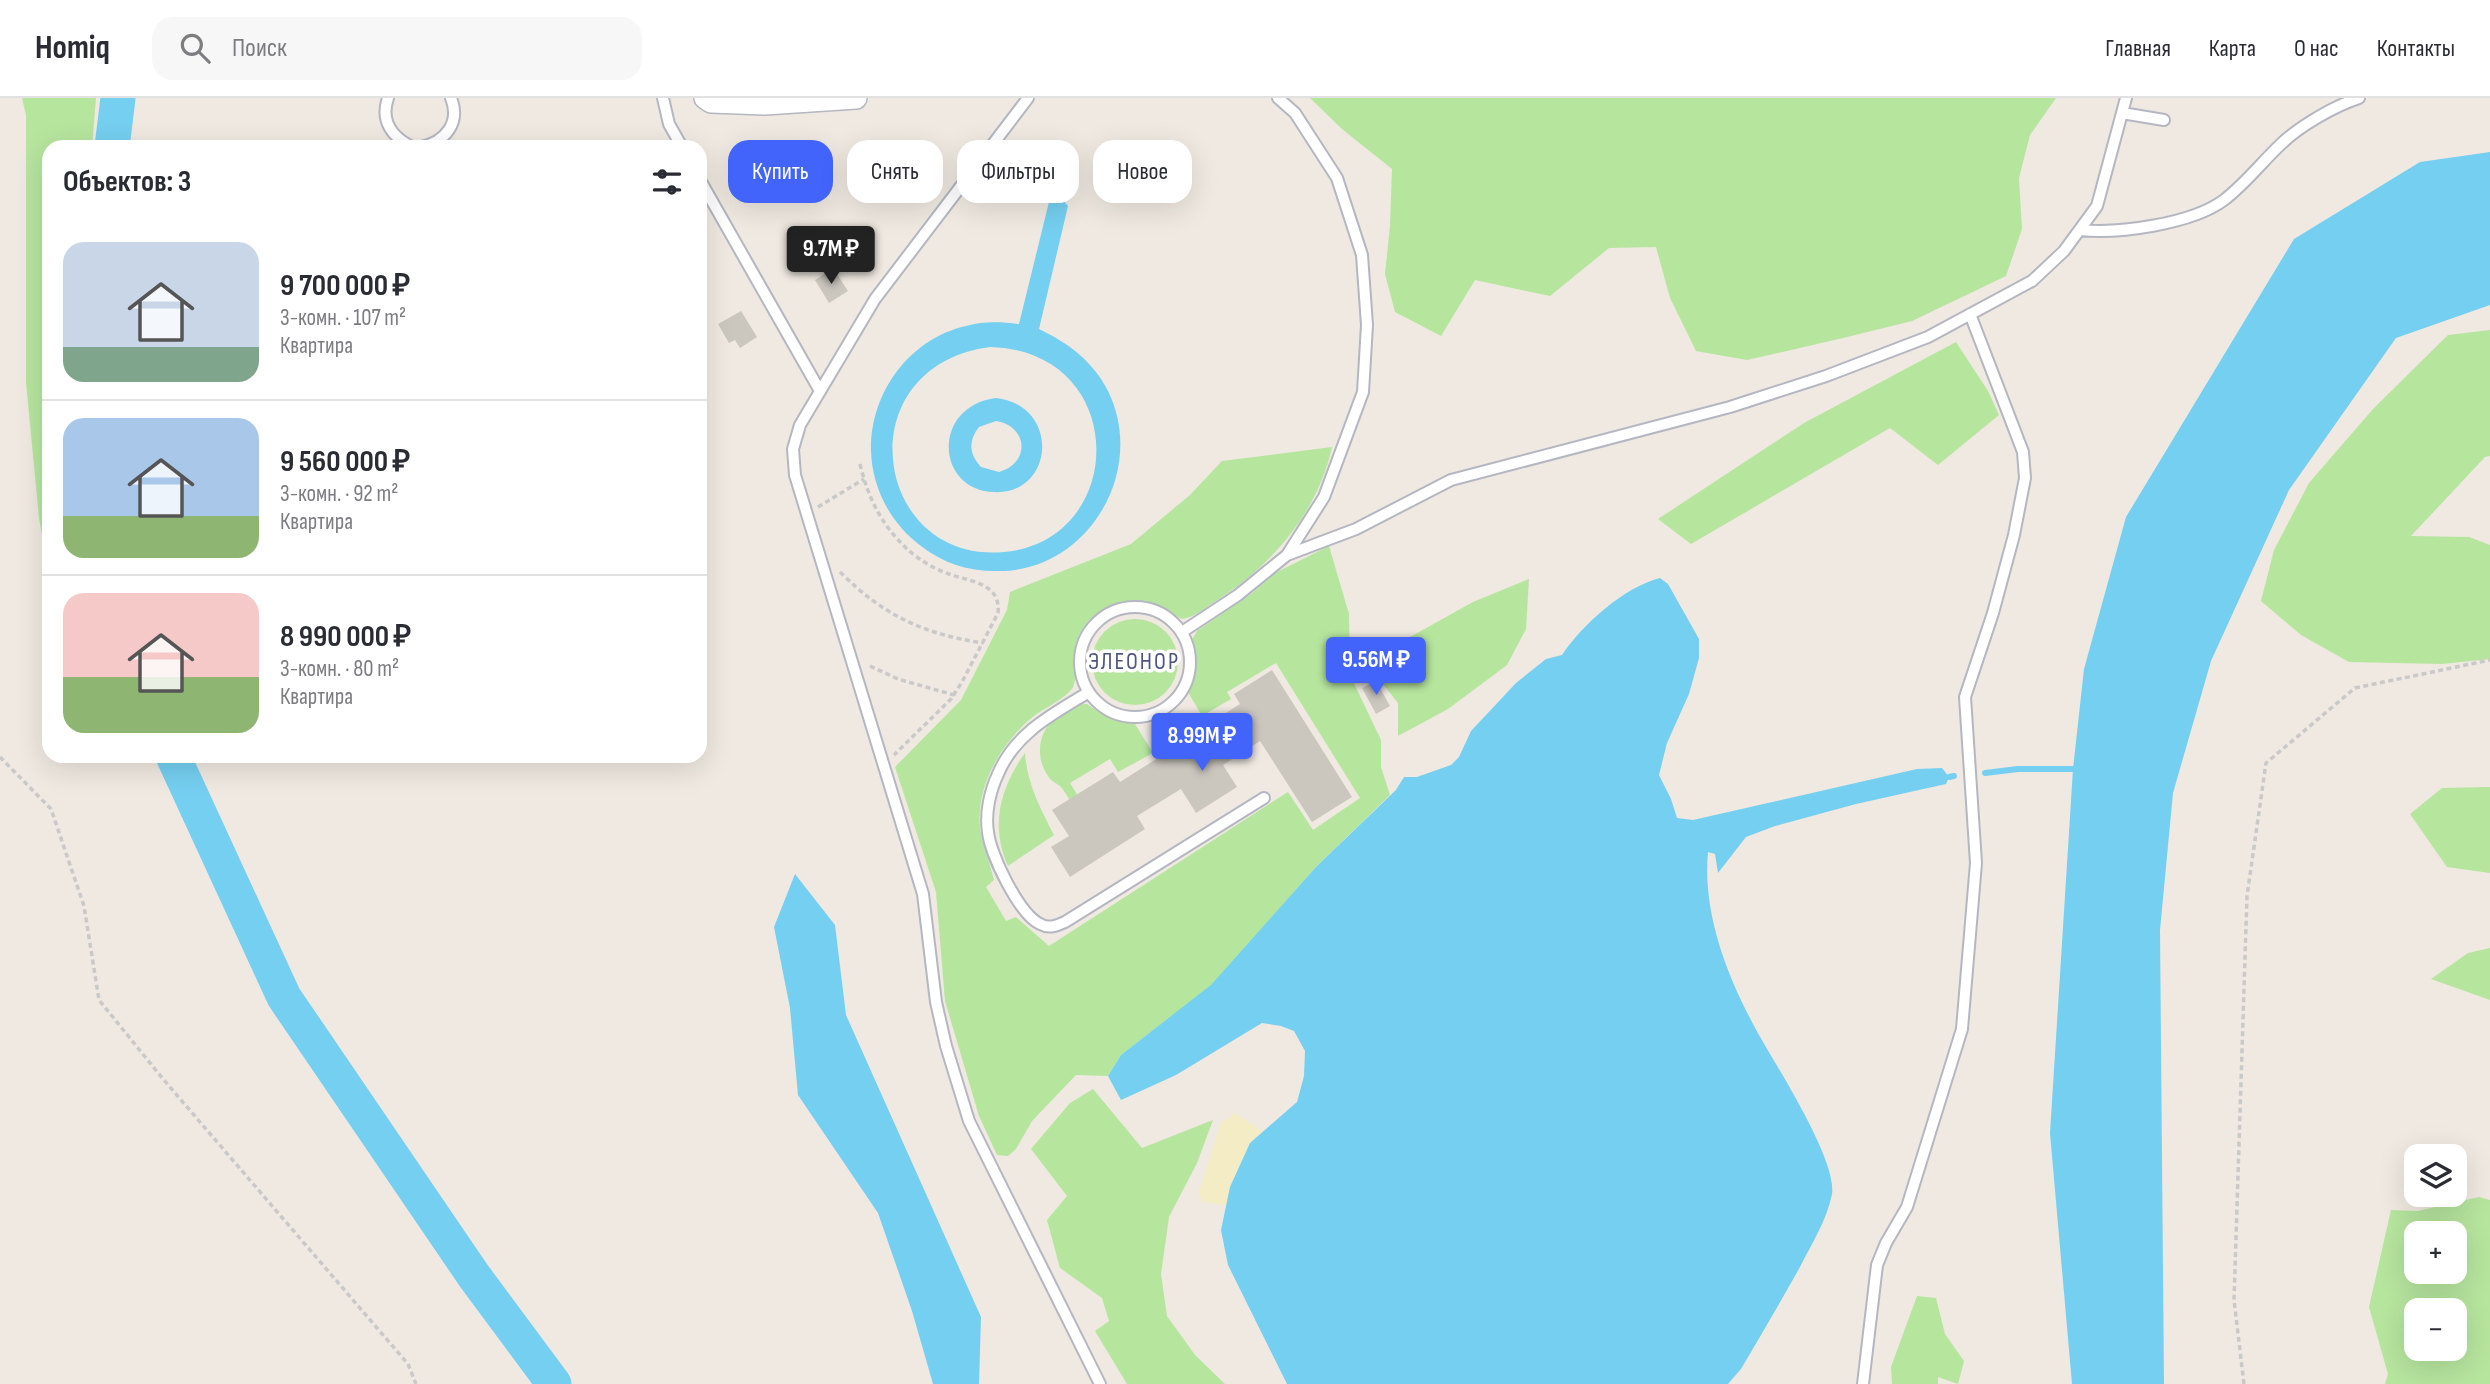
<!DOCTYPE html>
<html lang="ru">
<head>
<meta charset="utf-8">
<style>
  body { margin:0; font-family:"Sofia Sans Condensed",sans-serif; background:#f7f7f7; color:#2b2b33; height:100vh; display:flex; flex-direction:column; font-size:26px; white-space:nowrap }
  * { box-sizing:border-box; margin:0 }
  p { font-size:23px; color:#7c7c81 }
  .icon { flex:none; width:38px; height:38px; fill:none; stroke:currentColor; stroke-width:2; stroke-linecap:round; stroke-linejoin:round }
  .map { position:relative; flex:1; overflow:hidden }
  .side { position:absolute; left:42px; top:42px; width:665px; height:623px; display:flex; flex-direction:column; background:#fff; border-radius:21px; box-shadow:0 7px 28px #0002 }
  .side>* { flex:none }
  .banner { position:absolute; left:728px; top:42px; width:665px; height:63px; display:flex; gap:14px }
  .fabs { position:absolute; left:2404px; top:1046px; display:grid; gap:14px }
  .fabs a { display:grid; place-items:center; width:63px; height:63px; border-radius:14px; background:#fff; box-shadow:0 7px 28px #0002; font-size:35px }
  .price { position:absolute; translate:-50% -60px; padding:0 16px; border-radius:7px; background:#4264fb; color:#fff; font-size:23px; line-height:46px; filter:drop-shadow(0 2px 4px #0008) }
  .price::after { content:''; position:absolute; left:50%; top:42px; width:21px; height:16px; margin-left:-10px; background:inherit; clip-path:polygon(0 0,100% 0,50% 100%) }
  .price.active { background:#222; color:#fff }
  ul { padding:0; list-style:none }
  li { display:flex; align-items:center; gap:21px; height:175px; padding:0 21px }
  li+li { border-top:2px solid #e1e1e2 }
  li span { display:grid; place-items:center; flex:none; width:196px; height:140px; border-radius:21px; color:#555 }
  li>.icon { margin-inline-start:auto }
  span .icon { width:84px; height:84px; fill:#fffc; stroke-width:1 }
  li b { font-size:30px }
  h2 { display:flex; justify-content:space-between; align-items:center; height:84px; padding:0 21px; font-size:30px }
  .pill { padding:0 24px; border-radius:21px; background:#fff; box-shadow:0 7px 28px #0002; font-size:24px; line-height:63px }
  .pill.active { background:#4264fb; color:#fff }
  header { display:flex; align-items:center; gap:42px; box-sizing:border-box; height:98px; padding:0 35px; background:#fff; border-bottom:2px solid #e1e1e2 }
  header strong { font-size:33px }
  nav { display:flex; gap:38px; margin-inline-start:auto; font-size:24px }
  .search { width:490px; height:63px; background:#f7f7f7; display:flex; align-items:center; gap:18px; box-sizing:border-box; padding:0 24px; border-radius:21px; color:#7c7c81; font-size:26px }
  .map>svg:first-child { display:block }
  .green { fill:#b6e59e; fill-rule:evenodd }
  .sand { fill:#f3ecc5 }
  .water { fill:#75cff0; fill-rule:evenodd }
  .lines { fill:none; stroke-linecap:round; stroke-linejoin:round }
  .stream { stroke:#75cff0; stroke-width:6 }
  .river { stroke:#75cff0; stroke-width:35 }
  .building { fill:#cbc7bf }
  .service-casing { stroke:#b4b7c1; stroke-width:14 }
  .minor-casing { stroke:#b4b7c1; stroke-width:24 }
  .path { stroke:#c9c9c9; stroke-width:3.5; stroke-dasharray:5 3.5; stroke-linecap:butt }
  .service { stroke:#fff; stroke-width:10 }
  .minor { stroke:#fff; stroke-width:21 }
  .labels { text-anchor:middle; stroke-width:7; stroke-linejoin:round; paint-order:stroke }
  .neighbourhood-label { font-size:24px; letter-spacing:2px; fill:#4d5680; stroke:#fff }
</style>
</head>
<body>
<header>
<strong>Homiq</strong>
<div class="search"><svg class="icon" aria-label="search" viewBox="0 0 24 24"><circle cx="10" cy="10" r="6"/><path d="M15 15l6 6"/></svg>Поиск</div>
<nav><a>Главная</a><a>Карта</a><a>О нас</a><a>Контакты</a></nav>
</header>
<div class="map">
<svg width="2490" height="1286" viewBox="0 0 2490 1286">
  <rect width="100%" height="100%" fill="#efe9e1"/>
  <path class="green" d="M22 0H96L92 49H49V478L39 420 26 284V17Z
    M1310 0H2056L2030 37 2019 80 2022 131 2006 178 1912 223 1843 240 1747 262 1696 253 1670 200 1656 149 1609 150 1550 198 1475 182 1441 238 1395 214 1385 176 1390 128 1392 71 1342 31Z
    M2490 232V358L2485 359 2411 438 2469 439 2490 447V561L2442 566 2349 564 2301 537 2261 503 2274 452 2309 385 2373 311 2448 237Z
    M1956 244 1988 293 1999 317 1938 367 1890 330 1691 446 1658 421 1804 325Z
    M1332 349C1318 413 1274 465 1219 501 1209 507 1199 516 1187 520L1182 521C1170 516 1161 507 1149 505 1115 497 1078 519 1074 555 1073 565 1078 583 1072 591 1061 604 1041 611 1029 622 999 649 976 689 980 730 982 747 990 765 994 782L986 789 1006 823 1016 819 1049 848 1288 694 1313 732 1360 700 1276 565 1227 594 1231 601 1202 618 1188 594C1198 578 1197 560 1192 542L1197 533 1251 496 1275 475 1329 448 1349 516 1350 577 1381 642V669L1390 697 1316 769 1212 887 1121 957 1108 978 1076 977 1032 1023 1016 1051 1008 1058 997 1057 979 1018 945 903 936 794 895 669 961 602 1007 512 1010 494 1131 446 1190 397 1222 363Z
    M1529 481 1526 531 1507 567 1448 611 1398 638V605L1368 567 1410 539 1473 504Z
    M1092 564a43 43 0 1 1 86 0a43 43 0 1 1-86 0Z
    M1087 606C1103 617 1115 625 1135 626L1153 655 1118 674 1110 661 1070 685 1089 716 1080 721C1074 711 1068 697 1060 688 1057 686 1054 684 1051 682 1034 662 1037 633 1057 619 1067 612 1075 606 1087 606Z
    M1025 655C1027 685 1040 710 1054 737L1008 768C990 728 1000 690 1025 655Z
    M2490 689V775L2447 769 2410 716 2442 690Z
    M2490 850V902L2431 881 2468 855Z
    M1093 991 1142 1050 1213 1022 1197 1065 1169 1119 1161 1176 1167 1218 1195 1257 1225 1286H1127L1095 1233 1109 1223 1102 1200 1060 1170 1047 1122 1067 1098 1031 1051 1070 1005Z
    M2479 1099 2490 1102V1286H2385L2388 1276 2369 1209 2391 1112 2418 1113ZM2417 1136H2455V1174H2417ZM2417 1213H2455V1251H2417Z
    M1917 1198 1936 1200 1945 1236 1964 1263 1958 1286 1938 1279V1286H1892L1891 1269Z"/>
  <path class="sand" d="M1235 1015 1263 1034 1250 1045 1230 1089 1226 1108 1201 1103 1199 1094 1221 1025Z"/>
  <path class="water" d="M2490 54V207L2396 240 2289 392 2211 563 2173 695 2160 832 2164 1286H2072L2050 1035 2073 671 2084 571 2126 419 2294 141 2420 64Z
    M1055 99 1063 102 1068 108 1039 231C1068 245 1093 263 1108 293 1147 372 1089 472 1000 473 971 474 944 466 921 448 891 426 872 390 871 353 870 295 909 241 966 228 984 223 1001 224 1019 226L1049 104ZM990 249C1131 253 1128 443 1004 454 872 466 845 268 990 249Z
    M996 300C1062 308 1054 398 993 394 935 391 932 308 996 300ZM996 323C1028 328 1031 365 999 374L981 369C969 356 968 343 979 329Z
    M1660 480 1668 486 1699 541V560L1689 596 1667 645 1659 677 1671 701 1677 720 1693 722 1917 671 1942 670 1949 679 1946 686 1856 706 1775 728 1746 739 1718 775 1715 756 1708 754C1702 817 1729 883 1759 937 1777 969 1837 1062 1832 1096 1827 1122 1812 1145 1800 1169 1781 1203 1761 1237 1741 1271L1728 1286H1287L1228 1167 1221 1132 1230 1089 1250 1045 1297 1004 1304 978 1305 953 1294 933 1281 928 1262 925 1176 977 1121 1002 1108 978 1121 957 1211 887 1316 769 1396 692 1404 679H1417L1451 667 1459 659 1471 633 1516 585 1546 561 1562 557C1582 527 1624 489 1660 480Z
    M795 776 835 827 846 917 981 1219 979 1286H933L912 1213 878 1115 798 997 790 910 774 829Z"/>
  <g class="lines">
    <path class="stream" d="M1985 675 2018 671H2081
      M1949 679 1954 678"/>
    <path class="river" d="M112 49 118 0
      M173 658 284 899 474 1178 554 1286"/>
  </g>
  <path class="building" d="M833 170 848 193 829 205 815 182Z
    M741 213 757 239 740 250 735 242 729 245 718 226Z
    M1272 572 1352 699 1312 724 1260 643 1223 667 1237 689 1196 715 1181 691 1137 718 1145 731 1070 779 1051 749 1069 738 1052 712 1113 674 1120 684 1161 658 1153 647 1195 620 1202 630 1240 606 1234 596Z
    M1376 583 1390 608 1376 616 1362 590Z"/>
  <g class="lines">
    <g class="service-casing">
      <path id="service" d="M388 0C380 23 392 39 412 49
        M663 0 669 26 682 49
        M1028 0 875 201 800 327 793 351 795 377 923 796 936 904 946 948 969 1023 1100 1286
        M1278 0 1295 15 1337 80 1362 157 1367 227 1363 294 1324 399 1287 457
        M2122 15 2164 22
        M421 49C445 44 461 25 451 0
        M700 82 820 293
        M2080 132C2118 136 2192 126 2224 102 2245 86 2262 64 2281 46 2300 28 2334 8 2359 0
        M1080 564a55 55 0 1 1 110 0a55 55 0 1 1-110 0Z
        M1182 534 1238 497 1287 457 1356 431 1451 382 1730 309 1826 278 1928 239 2032 183 2064 153 2097 108 2126 0
        M1089 594C1053 616 1015 635 998 676 990 693 985 715 988 734 990 756 1019 816 1040 826 1049 831 1056 828 1065 824L1264 700
        M1863 1286 1877 1167 1886 1145 1907 1109 1962 931 1976 765 1965 599 1993 515 2014 437 2025 380 2023 354 1970 216"/>
    </g>
    <g class="minor-casing">
      <path id="minor" d="M705 0 711 4 765 6 856 0"/>
    </g>
    <path class="path" d="M860 366C868 400 881 426 907 451 918 461 934 471 949 476 971 484 1001 485 998 515L962 584 951 601 894 657
      M818 409 864 381
      M840 474C883 517 923 536 983 545
      M870 568 898 581 954 597
      M0 659 51 711 84 808 99 902 163 981 408 1266 416 1286
      M2244 1286 2234 1202 2247 798 2266 665 2355 590 2490 562"/>
    <use href="#service" class="service"/>
    <use href="#minor" class="minor"/>
  </g>
  <g class="labels">
    <g class="neighbourhood-label">
      <text x="1134" y="571">ЭЛЕОНОР</text>
    </g>
  </g>
</svg>
<div class="fabs">
<a><svg class="icon" aria-label="layers" viewBox="0 0 24 24"><path d="M12 4l9 5-9 5-9-5zM3 14l9 5 9-5"/></svg></a>
<a>+</a>
<a>−</a>
</div>
<b class="price active" style="left:831px;top:188px">9.7M ₽</b>
<b class="price" style="left:1376px;top:599px">9.56M ₽</b>
<b class="price" style="left:1202px;top:675px">8.99M ₽</b>
<div class="banner">
<a class="pill active">Купить</a>
<a class="pill">Снять</a>
<a class="pill">Фильтры</a>
<a class="pill">Новое</a>
</div>
<section class="side">
<h2>Объектов: 3<svg class="icon" aria-label="filters" viewBox="0 0 24 24"><path d="M4 7h16M4 17h16"/><circle cx="9" cy="7" r="2"/><circle cx="15" cy="17" r="2"/></svg></h2>
<ul>
<li><span style="background:linear-gradient(#c9d6e8 75%,#7fa58c 0)"><svg class="icon" aria-label="home" viewBox="0 0 24 24"><path d="M3 11l9-7 9 7M6 9v11h12V9"/></svg></span><div><b>9 700 000 ₽</b><p>3-комн. · 107 m²</p><p>Квартира</p></div></li>
<li><span style="background:linear-gradient(#a9c7e8 70%,#8fb573 0)"><svg class="icon" aria-label="home" viewBox="0 0 24 24"><path d="M3 11l9-7 9 7M6 9v11h12V9"/></svg></span><div><b>9 560 000 ₽</b><p>3-комн. · 92 m²</p><p>Квартира</p></div></li>
<li><span style="background:linear-gradient(#f6c9c9 60%,#8fb573 0)"><svg class="icon" aria-label="home" viewBox="0 0 24 24"><path d="M3 11l9-7 9 7M6 9v11h12V9"/></svg></span><div><b>8 990 000 ₽</b><p>3-комн. · 80 m²</p><p>Квартира</p></div></li>
</ul>
</section>
</div>
</body>
</html>
